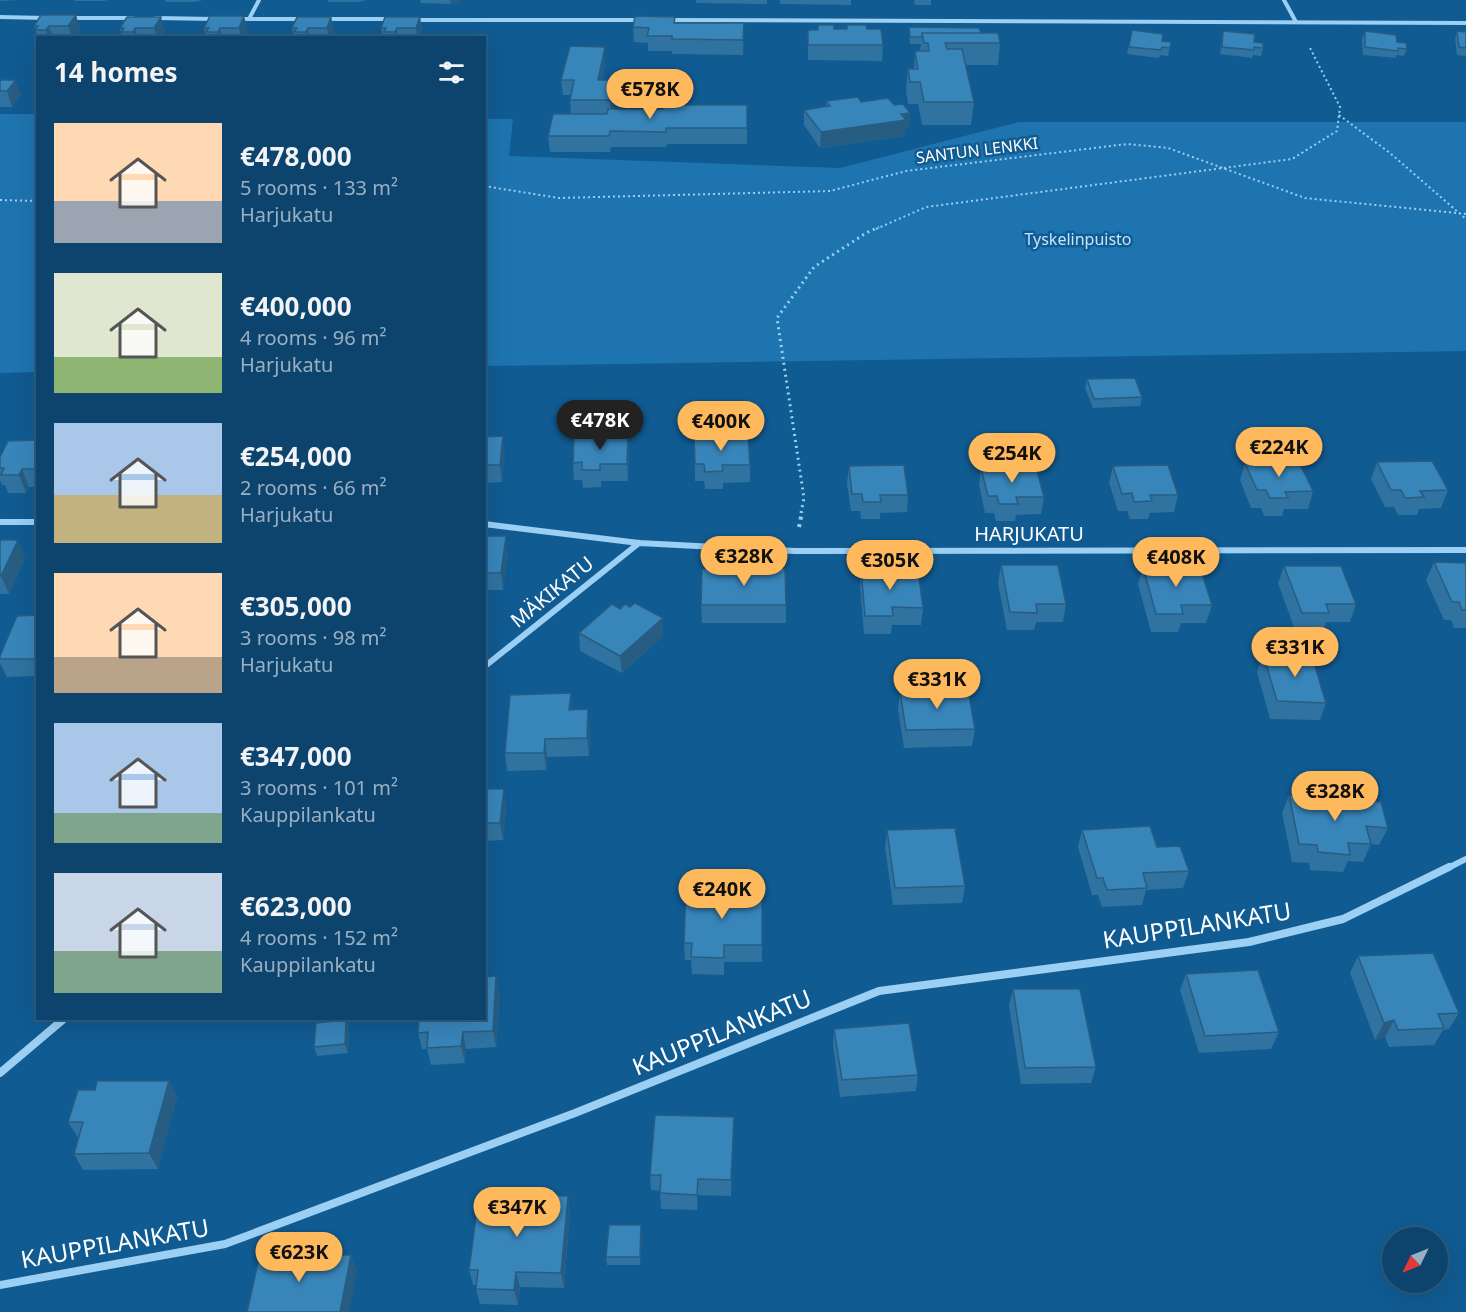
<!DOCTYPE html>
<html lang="en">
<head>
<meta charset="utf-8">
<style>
  body { margin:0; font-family:"Noto Sans",sans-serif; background:#1a4e76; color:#f1f3f6; height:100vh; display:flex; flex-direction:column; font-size:22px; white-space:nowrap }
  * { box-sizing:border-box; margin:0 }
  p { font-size:20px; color:#9ab0c2 }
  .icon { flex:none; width:33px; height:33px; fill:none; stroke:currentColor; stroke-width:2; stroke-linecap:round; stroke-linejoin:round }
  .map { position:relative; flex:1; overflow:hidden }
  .side { position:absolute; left:36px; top:36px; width:450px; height:984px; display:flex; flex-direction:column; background:#0c446e; border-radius:0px; box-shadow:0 6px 24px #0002,0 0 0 2px #2c5c81 }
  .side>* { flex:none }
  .needle { width:39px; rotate:227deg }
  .buttons { position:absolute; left:1382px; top:1227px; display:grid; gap:12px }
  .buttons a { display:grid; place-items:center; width:66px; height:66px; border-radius:50%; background:#0c446e; box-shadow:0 6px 24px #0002,0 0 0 2px #2c5c81; font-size:30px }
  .price { position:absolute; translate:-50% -51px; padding:0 14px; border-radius:21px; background:#ffb95d; color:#111; font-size:20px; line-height:39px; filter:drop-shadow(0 2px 3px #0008) }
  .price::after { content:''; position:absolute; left:50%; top:36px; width:18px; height:14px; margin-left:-9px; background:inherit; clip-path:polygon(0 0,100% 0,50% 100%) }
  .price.on { background:#222; color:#fff }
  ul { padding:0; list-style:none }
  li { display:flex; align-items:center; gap:18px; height:150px; padding:0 18px }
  li span { display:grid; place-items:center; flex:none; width:168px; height:120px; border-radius:0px; color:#555 }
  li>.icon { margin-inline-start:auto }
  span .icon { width:72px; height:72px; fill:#fffc; stroke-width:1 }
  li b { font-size:26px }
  h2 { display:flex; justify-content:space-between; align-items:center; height:72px; padding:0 18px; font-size:26px }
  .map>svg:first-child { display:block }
  .green { fill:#1e74af }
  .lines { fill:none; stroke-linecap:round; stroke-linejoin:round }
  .path-far2 { stroke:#9bcff3; stroke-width:2; stroke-dasharray:2 3; stroke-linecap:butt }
  .path-far1 { stroke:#9bcff3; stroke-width:3; stroke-dasharray:2 4; stroke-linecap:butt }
  .path { stroke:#9bcff3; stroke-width:4; stroke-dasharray:3 4.5; stroke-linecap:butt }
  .street-far2 { stroke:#9bcff3; stroke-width:4 }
  .street-far1 { stroke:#9bcff3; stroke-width:6 }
  .street { stroke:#9bcff3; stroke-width:8 }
  .wall { fill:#3072a0 }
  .shaded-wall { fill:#275d82 }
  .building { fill:#3885ba; stroke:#275d82; stroke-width:1.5 }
  .labels { text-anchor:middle; stroke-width:5; stroke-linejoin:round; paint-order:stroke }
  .far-street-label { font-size:16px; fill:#fff; stroke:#105b92 }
  .far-park-label { font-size:16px; fill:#c3e6fe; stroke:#105b92 }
  .street-label { font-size:20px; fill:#fff; stroke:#105b92 }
  .near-street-label { font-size:24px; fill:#fff; stroke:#105b92 }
</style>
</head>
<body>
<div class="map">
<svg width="1466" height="1312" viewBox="0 0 1466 1312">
  <rect width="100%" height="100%" fill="#105b92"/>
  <path class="green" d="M0 114H37V372L0 373Z
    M484 119H513L509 156 840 168 1019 122H1466V351L485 366Z"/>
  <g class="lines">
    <path class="path-far2" d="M1339 115 1390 153 1466 219
      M484 186 559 198 830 191 906 171 1127 144 1168 148 1305 198 1466 214
      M0 200 38 201
      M876 229 926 207 1292 159 1337 131 1340 107 1309 46"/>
    <path class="path-far1" d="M801 513 804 498 777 318 814 267 866 233 879 227"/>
    <path class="path" d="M799 527 802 512"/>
    <path class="street-far2" d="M1284 0 1296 22
      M0 17 46 18
      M69 18H133
      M156 18 214 19
      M240 19H301
      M249 19 259 0
      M324 19H391
      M414 20H640
      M669 20 1466 23"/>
    <path class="street-far1" d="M0 522H38
      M484 524 639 543 795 551 1466 550
      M484 667 639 543
      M1446 869 1466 859"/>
    <path class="street" d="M0 1073 65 1018
      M0 1285 225 1244 575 1113 879 991 1249 942 1343 919 1449 867"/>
  </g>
  <path class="wall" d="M0 0H19L0 1Z
    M75 0H109L104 1H75Z
    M165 0H203L195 2H166Z
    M328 0H367L358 2H328Z
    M420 0H460V2L451 4 421 3Z
    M696 0H767V4L696 3Z
    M780 0H851V5L780 4Z
    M914 0H941H931V5H915Z
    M76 15 80 30 75 38H38L34 26Z
    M210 16 248 31 245 38H206L204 28Z
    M127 17 165 31 161 38H122L120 28Z
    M331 17 334 32 332 38H294L292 28Z
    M420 17 422 32 420 38H383L381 28Z
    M675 17V23H744L743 55 672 54V51H648V43L634 42 633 27Z
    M909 27 981 33 1000 43 998 65H965L974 102 971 125H922L918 104H908L906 91 908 69H914L915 51H920L921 44H910L909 35Z
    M834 29H867L883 45 882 61 808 60V30Z
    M1132 30 1162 41 1171 42 1168 56 1160 55 1159 58 1127 54Z
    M1223 31 1254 42 1263 48 1261 56 1253 55 1252 58 1220 54Z
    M1365 31 1397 42 1407 49 1404 56 1397 55 1396 58 1363 55 1362 39Z
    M1457 31 1466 32V56L1457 55 1455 39Z
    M605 62 602 80H614L615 96 612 109H663L747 105V144H667L666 147H611L610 152H550L548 136 571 114 570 100 571 95H563L561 80Z
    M0 77 1 80 21 95 12 107H0Z
    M826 101 861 102 894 105 910 113 909 128 905 129V136L820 148 804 125V110L826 106Z
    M1087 379 1142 397 1140 406 1093 408 1085 388Z
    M628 435 629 452 628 481H601V487L583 488 582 480H574L573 463Z
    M484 437 505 454 502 482 484 483Z
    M694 437 750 465V482L723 483V489H705L704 481H695Z
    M38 440V487H29L26 493H8L5 485H2L0 480V457Z
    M1377 462 1448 490 1441 508 1419 509 1417 515H1398L1394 507H1385L1371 479Z
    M1245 463 1313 491 1308 509H1284L1282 516H1264L1261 508H1251L1240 480Z
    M849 466 908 495 907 512 880 513V519H861L860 511H851L847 483Z
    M1113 466 1178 495 1174 512 1150 513 1148 519H1130L1127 511H1118L1109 483Z
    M981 468 1044 497 1041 514 1016 515 1015 521H996L994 513H985L979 485Z
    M484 536 508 554 503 590H484Z
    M0 540 25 558 9 594H0Z
    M1434 562 1466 563V628H1454L1451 620H1444L1426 580Z
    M1001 565 1066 604 1063 622H1036L1034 630H1007L998 583Z
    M1284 566 1356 604 1350 622H1326L1323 631 1295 630 1278 583Z
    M1143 567 1212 605 1206 623H1181L1178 632H1151L1138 584Z
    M861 569 923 608 921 625H892L891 634H864L860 586Z
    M701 605H786V623H702Z
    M38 615V676L7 677 0 663V656Z
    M579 633 663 636 622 673 580 651Z
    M1263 654 1326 703 1320 720 1270 719 1257 672Z
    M900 691 975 729 972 746 904 748 898 709Z
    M572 710 590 727 589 756 547 757 546 770 507 771 505 753Z
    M484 789 506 806 503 840 484 841Z
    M1289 795 1388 828 1379 845 1371 844 1363 862 1348 861 1343 872 1310 870 1309 863 1292 862 1282 813Z
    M887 830 965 886 962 903 893 905 885 847Z
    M1082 830 1157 847 1189 871 1183 888 1146 890 1142 905 1102 907 1098 895H1092L1078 847Z
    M762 890V962H724V975L692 974 691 960H685L684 943Z
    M1358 956 1459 1013 1449 1029 1443 1030 1434 1045 1389 1047 1385 1037 1375 1040 1350 973Z
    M1186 974 1279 1032 1271 1049 1199 1053 1180 990Z
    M1013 989 1096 1067 1091 1083 1021 1084 1009 1006Z
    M500 993 496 1047 466 1049 465 1063 431 1065 427 1049H422L418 1033Z
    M346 1020 349 1028 348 1053 317 1056 314 1047Z
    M834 1029 918 1075 916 1091 840 1097 833 1045Z
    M169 1081 177 1097 158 1169 83 1170 74 1154 78 1138 68 1122 95 1090Z
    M734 1117 731 1196 698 1195 697 1210 661 1209 660 1191 651 1190 650 1175Z
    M568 1196 570 1212 564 1288 520 1287 518 1305 480 1304 476 1289V1285H473L469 1270Z
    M642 1233 640 1265H607L606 1257Z"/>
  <path class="shaded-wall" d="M450 0H460V2L451 4Z
    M76 15 80 30 75 38H72L68 26Z
    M244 16 248 31 245 38H241L239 28Z
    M161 17 165 31 161 38H157L154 28Z
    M331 17 334 32 332 38H329L327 28Z
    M420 17 422 32 420 38H417L416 28Z
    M49 26 53 38H49L46 30Z
    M135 28 138 38H134L133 32Z
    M220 28 222 38H219L218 32Z
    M308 28 309 38H307L306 32Z
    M397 28 398 38H396L395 32Z
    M605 47V62L599 95 598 80Z
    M16 80 21 95 12 107 7 91Z
    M614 80 615 96 611 116 610 100Z
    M910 113 909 128 905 129V136L820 148 821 132Z
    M628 435 629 452 628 481 627 464Z
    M503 436 505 454 502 482 500 465Z
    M22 469 29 487 26 493 19 475Z
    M506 536 508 554 503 590 501 573Z
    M18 540 25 558 9 594 1 576Z
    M663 618V636L622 673 620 656Z
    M571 693 572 711 569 710Z
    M588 709 590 727 589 756 587 738Z
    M545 739 547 757 546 770 544 753Z
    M504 789 506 806 503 840 500 823Z
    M496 976 500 993 496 1047 493 1031Z
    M346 1020 349 1028 348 1053 345 1044Z
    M1394 1020 1385 1037 1375 1040 1384 1023Z
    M463 1032 466 1049 465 1063 461 1046Z
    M169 1081 177 1097 158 1169 149 1153Z
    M734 1117V1134L731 1196V1180Z
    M698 1179V1195L697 1210V1195Z
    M568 1196 570 1212 564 1288 561 1273Z
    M641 1225 642 1233 640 1265V1257Z
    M351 1255 357 1270 349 1312H340Z
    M516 1272 520 1287 518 1305 514 1290Z"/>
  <path class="building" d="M41 15H76L68 26H49L46 30H35L38 26H34Z
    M210 16H244L239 28H220L218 32H206L209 28H204Z
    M635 16 675 17 674 23H744L743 40 672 39V36H647L649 28 633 27Z
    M127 17H161L154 28H135L133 32H122L124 28H120Z
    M297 17H331L327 28H308L306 32H294L297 28H292Z
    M385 17H420L416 28H397L395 32H384L386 28H381Z
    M818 25H834V29H847V25H866L867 29H881L883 45H808V30H818Z
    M909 27 979 28 981 33H922V37H910Z
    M1132 30 1163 34 1162 41 1171 42 1170 48 1162 47 1161 50 1129 47Z
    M1223 31 1255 34 1254 42 1263 43V48L1254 47V50L1222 47Z
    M1365 31 1396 35 1397 42 1406 43 1407 49 1398 48V51L1365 47Z
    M1457 31 1466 32V48L1459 47Z
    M922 33H998L1000 43H945L947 49H962L974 102H924L920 82H910L908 69H918L915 51H929L928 43H924Z
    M570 46 605 47 598 80H614L610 100H570L574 80H561Z
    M0 80H16L7 91H0Z
    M858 97 861 102 888 98 894 105 903 104 910 113 901 114 906 120 821 132 804 110 830 106 826 101Z
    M663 105H747V128H666V132L610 131 609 136H548L553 114H607L608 109H663Z
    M1135 378 1142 397 1094 399 1087 379Z
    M628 435 627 464H600V470H582V462L573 463 574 436Z
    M503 436 500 465H484V437Z
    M748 436 750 465H722L723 471 705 472 704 464H695L694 437Z
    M38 440V469H22L19 475H1L4 468H0V457L8 441Z
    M1432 461 1448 490 1420 491 1424 497 1405 498 1401 490H1391L1377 462Z
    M1299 462 1313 491 1285 492 1288 498H1270L1266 490H1257L1245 463Z
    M904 465 908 495H880L881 502H863L862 494H852L849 466Z
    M1168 465 1178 495H1150L1152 501 1134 502 1132 493 1122 494 1113 466Z
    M1036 467 1044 497H1016L1018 504H999L997 496H988L981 468Z
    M484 536H506L501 573H484Z
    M0 540H18L1 576H0Z
    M1434 562 1466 563V610H1462L1459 602H1452Z
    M1001 565H1058L1066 604H1036L1037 613 1010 612Z
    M1284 566H1341L1356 604H1326L1329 613H1302Z
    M1143 567H1200L1212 605H1181L1183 614H1156Z
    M785 568 786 605H701L702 569Z
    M861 569H918L923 608 892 607 893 616H865Z
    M635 603 663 618 620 656 579 633 612 604 620 609 625 604 630 607Z
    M38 615V659H0V656L17 616Z
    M1263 654 1312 656 1326 703 1277 701Z
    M968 690 975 729 906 730 900 691Z
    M571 693 569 710 588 709 587 738 545 739 544 753H505L510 695Z
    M484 789H504L500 823H484Z
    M1289 795 1381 802 1388 828 1366 826 1371 844 1348 843 1350 855 1318 852 1317 845 1299 844Z
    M1150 826 1157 847 1180 846 1189 871 1143 873 1147 888 1107 890 1103 878H1097L1082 830Z
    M955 828 965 886 895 888 887 830Z
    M686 889 762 890V945H724V958L691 957 692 943H684Z
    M1433 953 1459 1013 1438 1014 1444 1028 1398 1030 1394 1020 1384 1023 1358 956Z
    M1258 970 1279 1032 1205 1036 1186 974Z
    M496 976 493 1031 463 1032 461 1046 427 1048 428 1032 418 1033 419 1018H484V977Z
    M1013 989H1080L1096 1067 1025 1068Z
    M346 1020 345 1044 314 1047 316 1023Z
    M909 1023 918 1075 842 1080 834 1029Z
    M97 1081H169L149 1153 74 1154 83 1122H68L78 1090H95Z
    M655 1115 734 1117 731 1180 698 1179 697 1195 660 1193 661 1175H650Z
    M479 1195 568 1196 561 1273 516 1272 514 1290 476 1289 478 1270H469Z
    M609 1225H641L640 1257H606Z
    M260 1254 351 1255 340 1312H247Z"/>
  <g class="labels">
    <g class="far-street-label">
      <text transform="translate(977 150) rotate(-7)" y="6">SANTUN LENKKI</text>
    </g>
    <g class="far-park-label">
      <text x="1078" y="245">Tyskelinpuisto</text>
    </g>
    <g class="street-label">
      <text x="1029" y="541">HARJUKATU</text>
      <text transform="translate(552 592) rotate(-39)" y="7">MÄKIKATU</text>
    </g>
    <g class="near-street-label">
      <text transform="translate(1197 926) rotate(-9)" y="8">KAUPPILANKATU</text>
      <text transform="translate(722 1033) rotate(-22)" y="8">KAUPPILANKATU</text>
      <text transform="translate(115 1244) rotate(-10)" y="8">KAUPPILANKATU</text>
    </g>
  </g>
</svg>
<div class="buttons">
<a><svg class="needle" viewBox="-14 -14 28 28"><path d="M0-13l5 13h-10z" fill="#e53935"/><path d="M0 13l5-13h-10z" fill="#9ab0c2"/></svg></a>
</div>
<b class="price" style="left:650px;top:120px">€578K</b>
<b class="price on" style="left:600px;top:451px">€478K</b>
<b class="price" style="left:721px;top:452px">€400K</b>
<b class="price" style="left:1279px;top:478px">€224K</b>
<b class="price" style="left:1012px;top:484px">€254K</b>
<b class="price" style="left:744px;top:587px">€328K</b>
<b class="price" style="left:1176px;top:588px">€408K</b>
<b class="price" style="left:890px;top:591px">€305K</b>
<b class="price" style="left:1295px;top:678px">€331K</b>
<b class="price" style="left:937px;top:710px">€331K</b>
<b class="price" style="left:1335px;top:822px">€328K</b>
<b class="price" style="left:722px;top:920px">€240K</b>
<b class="price" style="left:517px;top:1238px">€347K</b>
<b class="price" style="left:299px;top:1283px">€623K</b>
<section class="side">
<h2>14 homes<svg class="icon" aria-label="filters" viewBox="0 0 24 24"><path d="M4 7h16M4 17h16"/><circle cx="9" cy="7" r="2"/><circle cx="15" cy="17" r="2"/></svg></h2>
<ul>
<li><span style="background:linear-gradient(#ffd9b3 65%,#9aa5b1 0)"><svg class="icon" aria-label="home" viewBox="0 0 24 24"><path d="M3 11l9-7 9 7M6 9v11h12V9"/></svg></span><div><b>€478,000</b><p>5 rooms · 133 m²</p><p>Harjukatu</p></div></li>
<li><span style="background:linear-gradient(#dfe7d0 70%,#8fb573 0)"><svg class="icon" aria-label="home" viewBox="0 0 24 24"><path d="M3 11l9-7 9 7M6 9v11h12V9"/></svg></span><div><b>€400,000</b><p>4 rooms · 96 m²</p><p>Harjukatu</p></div></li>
<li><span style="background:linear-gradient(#a9c7e8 60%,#c2b280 0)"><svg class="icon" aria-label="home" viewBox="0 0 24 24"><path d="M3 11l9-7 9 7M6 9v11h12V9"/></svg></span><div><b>€254,000</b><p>2 rooms · 66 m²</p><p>Harjukatu</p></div></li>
<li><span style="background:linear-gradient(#ffd9b3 70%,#b9a48a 0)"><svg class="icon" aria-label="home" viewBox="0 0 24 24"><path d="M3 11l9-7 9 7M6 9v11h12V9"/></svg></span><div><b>€305,000</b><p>3 rooms · 98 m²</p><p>Harjukatu</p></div></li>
<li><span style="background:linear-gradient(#a9c7e8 75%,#7fa58c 0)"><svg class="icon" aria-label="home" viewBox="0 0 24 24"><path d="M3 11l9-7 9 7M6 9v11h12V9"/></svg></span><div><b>€347,000</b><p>3 rooms · 101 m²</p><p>Kauppilankatu</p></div></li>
<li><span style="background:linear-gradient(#c9d6e8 65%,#7fa58c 0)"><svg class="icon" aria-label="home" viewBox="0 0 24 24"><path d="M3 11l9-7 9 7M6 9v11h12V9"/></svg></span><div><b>€623,000</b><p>4 rooms · 152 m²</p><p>Kauppilankatu</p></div></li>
</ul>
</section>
</div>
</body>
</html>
